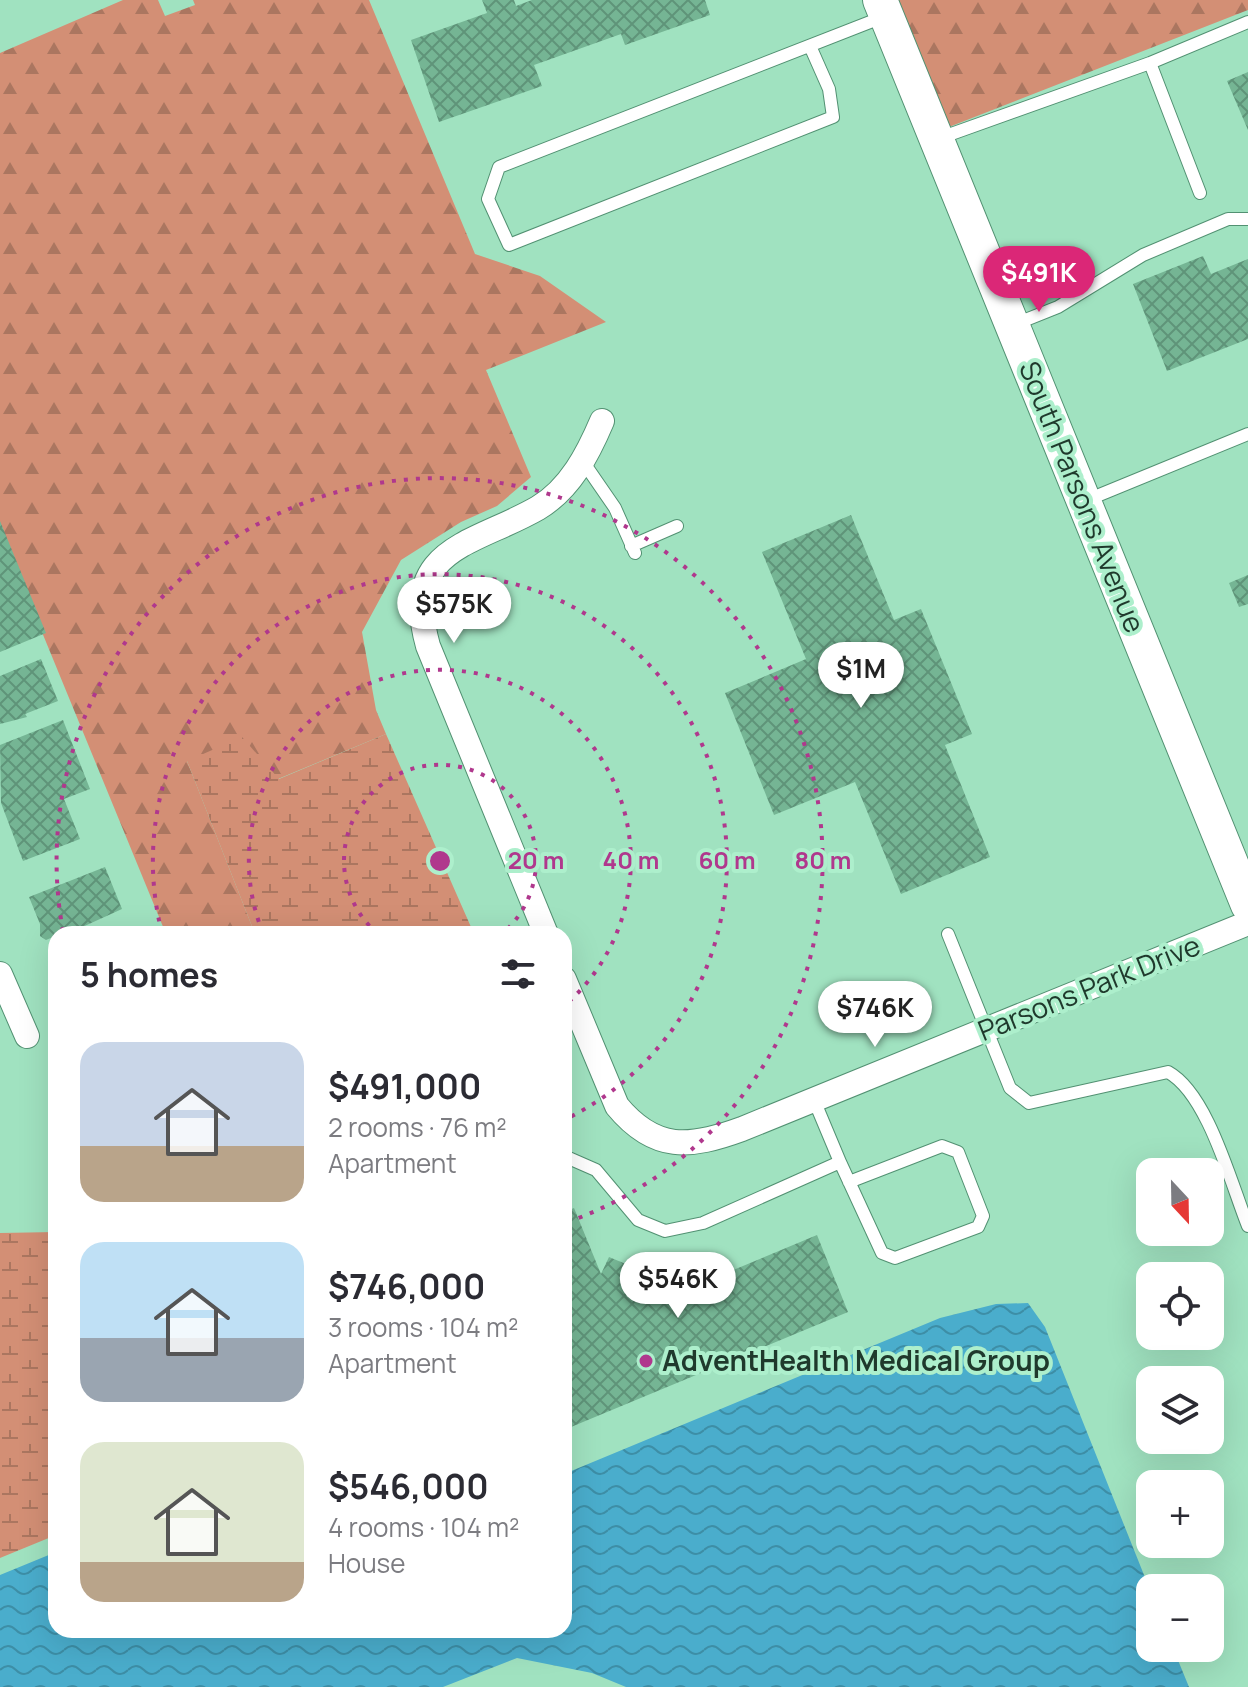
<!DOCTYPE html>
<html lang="en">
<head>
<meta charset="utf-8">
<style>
  body { margin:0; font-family:Manrope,sans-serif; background:#f2f2f3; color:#2b2b33; height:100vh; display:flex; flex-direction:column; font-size:30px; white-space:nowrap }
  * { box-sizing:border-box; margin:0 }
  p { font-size:26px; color:#7c7c81 }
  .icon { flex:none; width:44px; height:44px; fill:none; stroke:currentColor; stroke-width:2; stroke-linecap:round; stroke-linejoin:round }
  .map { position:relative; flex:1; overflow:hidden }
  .drawer { position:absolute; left:48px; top:926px; width:524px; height:712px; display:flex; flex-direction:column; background:#fff; border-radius:24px; box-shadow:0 8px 32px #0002 }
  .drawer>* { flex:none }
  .needle { width:52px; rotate:158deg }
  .controls { position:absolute; left:1136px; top:1158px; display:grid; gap:16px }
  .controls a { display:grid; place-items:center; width:88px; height:88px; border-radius:16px; background:#fff; box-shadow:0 8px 32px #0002; font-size:40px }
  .price { position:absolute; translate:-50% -68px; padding:0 18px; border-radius:28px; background:#fff; color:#222; font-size:26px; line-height:52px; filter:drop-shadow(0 2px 4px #0008) }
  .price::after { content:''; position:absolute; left:50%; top:48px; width:24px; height:18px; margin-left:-12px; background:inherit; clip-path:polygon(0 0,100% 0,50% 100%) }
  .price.current { background:#db2777; color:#fff }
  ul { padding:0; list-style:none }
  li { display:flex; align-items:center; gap:24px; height:200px; padding:0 32px }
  li span { display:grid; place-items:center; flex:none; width:224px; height:160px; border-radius:24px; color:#555 }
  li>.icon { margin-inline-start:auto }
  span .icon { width:96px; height:96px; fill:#fffc; stroke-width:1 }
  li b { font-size:34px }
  h2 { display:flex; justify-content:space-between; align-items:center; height:96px; padding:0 32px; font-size:34px }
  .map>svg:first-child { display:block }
  .forest { fill:url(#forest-firs) }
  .wetland { fill:url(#wetland-marsh) }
  .water { fill:url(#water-waves) }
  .building { fill:url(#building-cross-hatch) }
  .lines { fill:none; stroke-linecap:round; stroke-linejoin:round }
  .lane-casing { stroke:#529172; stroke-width:14 }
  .street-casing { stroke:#529172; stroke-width:26 }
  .secondary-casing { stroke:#529172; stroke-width:36 }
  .lane { stroke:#fff; stroke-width:12 }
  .street { stroke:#fff; stroke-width:24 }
  .secondary { stroke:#fff; stroke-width:34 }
  .ring { fill:none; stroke:#b0388d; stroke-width:4; stroke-dasharray:4 8 }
  .poi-dot { fill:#b0388d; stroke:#adefcc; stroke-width:3 }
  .labels { text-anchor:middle; stroke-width:8; stroke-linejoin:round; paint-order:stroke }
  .street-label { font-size:28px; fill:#1f392c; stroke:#adefcc }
  .poi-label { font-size:28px; font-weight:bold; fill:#1f392c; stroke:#adefcc; text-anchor:start }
  .centre { fill:#b0388d; stroke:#adefcc; stroke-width:4 }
  .ring-label { font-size:24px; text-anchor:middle; font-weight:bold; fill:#b0388d; stroke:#adefcc; stroke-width:8; stroke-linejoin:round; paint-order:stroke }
</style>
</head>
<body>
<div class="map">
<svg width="1248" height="1687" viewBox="0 0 1248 1687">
  <defs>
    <pattern id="forest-firs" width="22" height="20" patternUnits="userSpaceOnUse" patternTransform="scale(2)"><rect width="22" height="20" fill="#d38f75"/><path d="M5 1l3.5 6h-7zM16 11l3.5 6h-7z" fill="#ab7660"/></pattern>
    <pattern id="wetland-marsh" width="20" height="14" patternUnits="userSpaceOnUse" patternTransform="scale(2)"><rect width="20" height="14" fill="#d38f75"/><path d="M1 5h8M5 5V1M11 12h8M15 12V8" fill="none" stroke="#ab7660"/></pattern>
    <pattern id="water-waves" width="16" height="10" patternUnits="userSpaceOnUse" patternTransform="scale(2)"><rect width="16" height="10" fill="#4aadcc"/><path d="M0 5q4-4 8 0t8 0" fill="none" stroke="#3d8ea6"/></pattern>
    <pattern id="building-cross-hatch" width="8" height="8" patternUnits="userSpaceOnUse" patternTransform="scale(2)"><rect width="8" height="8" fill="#75b594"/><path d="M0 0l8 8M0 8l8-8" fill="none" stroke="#5f9479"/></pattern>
  </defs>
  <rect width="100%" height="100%" fill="#a0e2c0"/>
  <path class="forest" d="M123 0H158L165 16 195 5 193 0H369L475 254 540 276 606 322 486 370 531 477 497 506 461 522 401 560 362 632 376 710 386 734 278 779 187 761 255 934H166L0 530V53Z
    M898 0H1248V10L949 127Z"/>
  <path class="wetland" d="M386 734 471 927 457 934H255L187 761 242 737 279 779Z
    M56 1232V1535L0 1558V1233Z"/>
  <path class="water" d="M1028 1303 1045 1327 1150 1590V1648H1173L1189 1687H626L592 1673 517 1658 443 1687H0V1575L56 1552V1630H564V1474L940 1318 996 1304Z"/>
  <path class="building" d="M482 0H514L516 6 532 0H705L710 15 625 45 621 34 534 65 542 86 439 122 411 40 487 13Z
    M1248 72V130L1227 81Z
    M1203 256 1211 274 1248 259V339L1167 371 1133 284Z
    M851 515 894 620 921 609 972 734 945 745 990 857 901 894 855 782 774 815 725 693 806 659 762 552Z
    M0 521 46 633 0 652Z
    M1248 575V604L1239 607 1229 583Z
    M41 659 58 701 25 714 27 717 0 724V676Z
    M63 720 90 789 64 799 80 839 23 861 1 803 0 745Z
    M105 867 122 909 78 929 77 927 46 940 40 936V924L29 897Z
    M574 1208 601 1274 609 1257 662 1279 652 1304 817 1235 848 1312 571 1427 564 1411V1212Z"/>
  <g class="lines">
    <g class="lane-casing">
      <path id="lane" d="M810 46 829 89 833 117 509 245 488 199 499 167 883 17
        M1150 63 1200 193
        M940 138 1150 63 1248 22
        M1013 325 1058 307 1143 255 1228 219H1248
        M584 463 615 508 635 553
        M1087 500 1248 434
        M631 546 677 526
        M948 934 1010 1088 1029 1103 1168 1072C1208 1094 1231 1184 1248 1226
        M564 1156 596 1170 638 1220 665 1231 703 1223 840 1162 814 1100
        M840 1162 882 1253 895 1258 978 1227 983 1216 958 1152 942 1146 849 1182"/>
    </g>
    <g class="street-casing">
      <path id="street" d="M546 934 428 646C400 547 474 545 538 508 570 489 588 454 602 421
        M0 974 27 1036
        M564 979 617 1106C655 1152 690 1148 742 1129L1248 923"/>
    </g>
    <g class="secondary-casing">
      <path id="secondary" d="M880 0 1248 905"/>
    </g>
    <use href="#lane" class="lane"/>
    <use href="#street" class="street"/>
    <use href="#secondary" class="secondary"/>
  </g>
  <g class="ring">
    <path d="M378 934A96 96 0 1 1 502 934"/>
    <path d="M263 933A191 191 0 1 1 564 1006"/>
    <path d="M162 933A287 287 0 1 1 566 1119"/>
    <path d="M63 931A383 383 0 1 1 565 1223"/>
  </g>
  <circle class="poi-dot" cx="646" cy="1361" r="8"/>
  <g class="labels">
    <g class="street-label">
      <text transform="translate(1082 497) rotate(68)" y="10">South Parsons Avenue</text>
      <text transform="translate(1089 988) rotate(-22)" y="10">Parsons Park Drive</text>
    </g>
    <g class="poi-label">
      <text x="662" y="1371">AdventHealth Medical Group</text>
    </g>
  </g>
  <circle cx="440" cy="861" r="12" class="centre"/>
  <g class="ring-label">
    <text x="536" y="869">20 m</text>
    <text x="631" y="869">40 m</text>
    <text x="727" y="869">60 m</text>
    <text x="823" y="869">80 m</text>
  </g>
</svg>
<div class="controls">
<a><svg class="needle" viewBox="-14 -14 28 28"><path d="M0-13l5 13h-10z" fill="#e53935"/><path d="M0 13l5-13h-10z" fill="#7c7c81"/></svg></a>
<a><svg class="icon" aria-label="locate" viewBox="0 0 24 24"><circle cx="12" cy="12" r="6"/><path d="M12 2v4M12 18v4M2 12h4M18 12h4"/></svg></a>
<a><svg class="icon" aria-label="layers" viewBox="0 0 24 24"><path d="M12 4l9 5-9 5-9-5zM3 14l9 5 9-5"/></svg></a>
<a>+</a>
<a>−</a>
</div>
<b class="price current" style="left:1039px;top:314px">$491K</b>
<b class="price" style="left:454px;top:645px">$575K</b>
<b class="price" style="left:861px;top:710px">$1M</b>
<b class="price" style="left:875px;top:1049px">$746K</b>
<b class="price" style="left:678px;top:1320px">$546K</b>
<section class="drawer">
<h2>5 homes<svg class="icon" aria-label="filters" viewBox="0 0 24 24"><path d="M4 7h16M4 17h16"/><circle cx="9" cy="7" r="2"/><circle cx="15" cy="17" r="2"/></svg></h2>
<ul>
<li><span style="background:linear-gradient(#c9d6e8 65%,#b9a48a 0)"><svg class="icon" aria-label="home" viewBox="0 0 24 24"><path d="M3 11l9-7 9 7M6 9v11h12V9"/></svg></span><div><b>$491,000</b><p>2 rooms · 76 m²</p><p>Apartment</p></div></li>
<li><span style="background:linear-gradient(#bfe0f5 60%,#9aa5b1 0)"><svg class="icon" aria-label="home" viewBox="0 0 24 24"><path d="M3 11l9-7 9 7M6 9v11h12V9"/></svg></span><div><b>$746,000</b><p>3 rooms · 104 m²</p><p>Apartment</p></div></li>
<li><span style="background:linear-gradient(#dfe7d0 75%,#b9a48a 0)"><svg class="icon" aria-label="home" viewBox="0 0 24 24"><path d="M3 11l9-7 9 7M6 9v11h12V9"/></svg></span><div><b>$546,000</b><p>4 rooms · 104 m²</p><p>House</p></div></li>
</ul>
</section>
</div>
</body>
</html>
